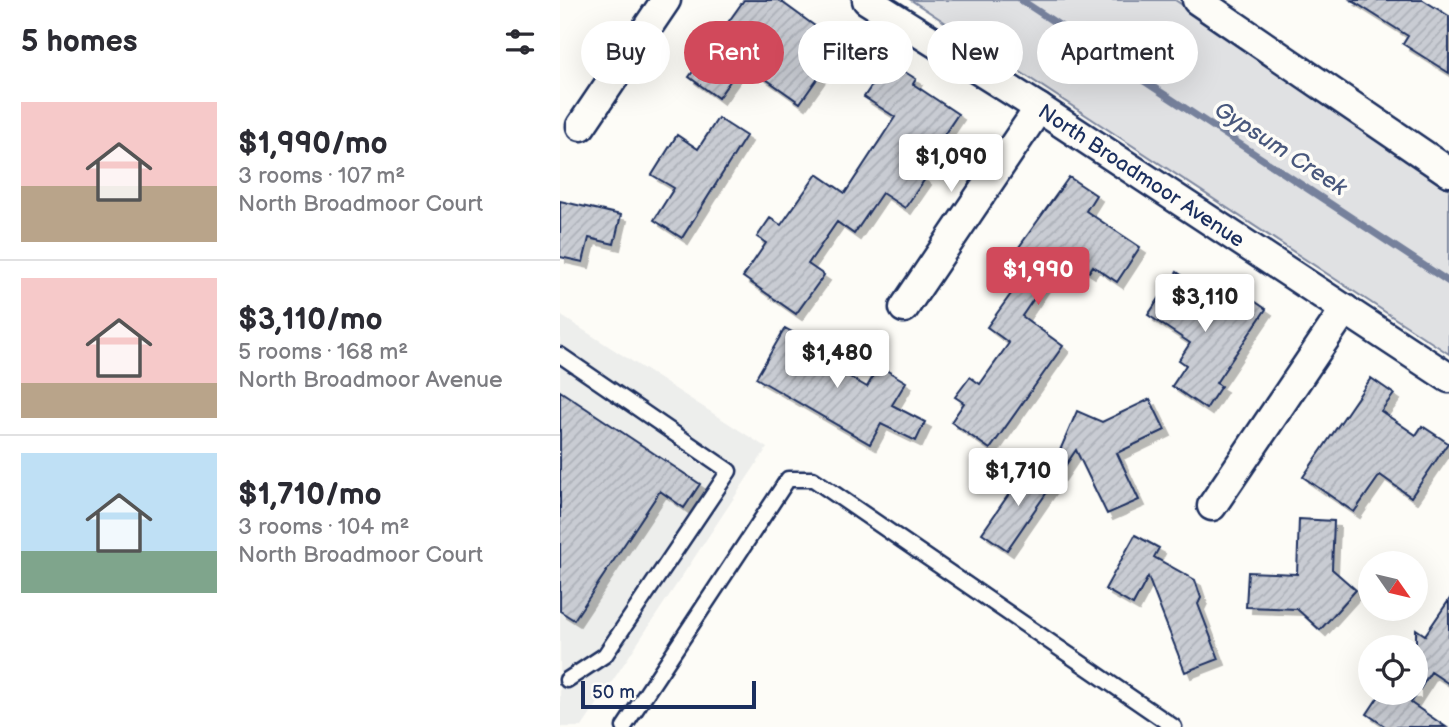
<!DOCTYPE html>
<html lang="en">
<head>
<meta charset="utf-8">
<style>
  body { margin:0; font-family:"Balsamiq Sans",sans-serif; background:#f2f2f3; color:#2b2b33; height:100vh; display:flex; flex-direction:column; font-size:26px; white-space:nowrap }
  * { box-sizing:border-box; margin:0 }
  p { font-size:23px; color:#7c7c81 }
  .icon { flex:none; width:38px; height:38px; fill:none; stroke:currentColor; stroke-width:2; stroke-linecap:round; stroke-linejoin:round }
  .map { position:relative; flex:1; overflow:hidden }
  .side { display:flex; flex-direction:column; background:#fff; width:560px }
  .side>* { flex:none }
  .banner { position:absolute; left:21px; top:21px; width:665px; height:63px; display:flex; gap:14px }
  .needle { width:46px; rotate:124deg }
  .fabs { position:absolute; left:798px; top:551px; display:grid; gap:14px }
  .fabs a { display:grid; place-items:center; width:70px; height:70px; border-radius:50%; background:#fff; box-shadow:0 7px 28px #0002; font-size:35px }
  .scale { position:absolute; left:21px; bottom:18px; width:175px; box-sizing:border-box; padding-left:7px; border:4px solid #1b2f5e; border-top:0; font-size:19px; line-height:24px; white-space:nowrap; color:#1b2f5e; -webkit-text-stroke:5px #fdfcf7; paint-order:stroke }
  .price { position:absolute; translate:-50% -60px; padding:0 16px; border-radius:7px; background:#fff; color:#222; font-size:23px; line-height:46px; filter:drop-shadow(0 2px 4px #0008) }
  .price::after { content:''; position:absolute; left:50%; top:42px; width:21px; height:16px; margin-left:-10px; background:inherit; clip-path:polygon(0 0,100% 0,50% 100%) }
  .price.on { background:#d1495b; color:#fff }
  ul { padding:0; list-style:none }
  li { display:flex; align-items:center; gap:21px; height:175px; padding:0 21px }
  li+li { border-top:2px solid #e1e1e2 }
  li span { display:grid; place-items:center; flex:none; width:196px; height:140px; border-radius:0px; color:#555 }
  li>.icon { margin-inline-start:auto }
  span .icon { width:84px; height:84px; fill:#fffc; stroke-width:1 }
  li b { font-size:30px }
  h2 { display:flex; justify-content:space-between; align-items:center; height:84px; padding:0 21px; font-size:30px }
  .tag { padding:0 24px; border-radius:32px; background:#fff; box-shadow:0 7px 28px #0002; font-size:24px; line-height:63px }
  .tag.on { background:#d1495b; color:#fff }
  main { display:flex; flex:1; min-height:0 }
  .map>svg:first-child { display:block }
  .built { fill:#edeeec }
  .grass { fill:#e0e1e3; stroke:#7e88a0; stroke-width:2 }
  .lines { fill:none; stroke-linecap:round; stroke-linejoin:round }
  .stream { stroke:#76819c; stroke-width:7 }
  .building { fill:url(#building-hatch); stroke:#1b2f5e; stroke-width:2; filter:url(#shadow) }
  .lane-casing { stroke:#1b2f5e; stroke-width:19 }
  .street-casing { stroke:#1b2f5e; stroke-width:33 }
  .lane { stroke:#fdfcf7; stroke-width:14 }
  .street { stroke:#fdfcf7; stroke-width:28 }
  .labels { text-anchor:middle; stroke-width:7; stroke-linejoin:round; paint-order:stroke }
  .street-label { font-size:21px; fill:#1b2f5e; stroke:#fdfcf7 }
  .water-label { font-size:23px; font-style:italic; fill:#49587d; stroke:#fdfcf7 }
</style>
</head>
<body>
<main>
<section class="side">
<h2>5 homes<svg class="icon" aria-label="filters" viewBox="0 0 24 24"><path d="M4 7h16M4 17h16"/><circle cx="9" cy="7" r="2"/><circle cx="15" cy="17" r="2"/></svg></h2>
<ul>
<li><span style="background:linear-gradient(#f6c9c9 60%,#b9a48a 0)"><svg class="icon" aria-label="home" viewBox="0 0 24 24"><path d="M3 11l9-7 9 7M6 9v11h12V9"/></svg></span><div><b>$1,990/mo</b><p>3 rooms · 107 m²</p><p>North Broadmoor Court</p></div></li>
<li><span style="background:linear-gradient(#f6c9c9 75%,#b9a48a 0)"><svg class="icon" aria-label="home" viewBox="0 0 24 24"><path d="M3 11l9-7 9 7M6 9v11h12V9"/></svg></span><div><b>$3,110/mo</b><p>5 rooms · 168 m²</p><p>North Broadmoor Avenue</p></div></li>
<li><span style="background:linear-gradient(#bfe0f5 70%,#7fa58c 0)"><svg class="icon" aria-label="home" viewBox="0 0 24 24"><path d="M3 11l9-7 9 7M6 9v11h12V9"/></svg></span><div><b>$1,710/mo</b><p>3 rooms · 104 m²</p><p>North Broadmoor Court</p></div></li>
</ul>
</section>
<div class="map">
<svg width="889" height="727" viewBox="0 0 889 727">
  <defs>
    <pattern id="building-hatch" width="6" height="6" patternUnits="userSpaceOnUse" patternTransform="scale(1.75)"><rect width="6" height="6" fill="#c9ccd3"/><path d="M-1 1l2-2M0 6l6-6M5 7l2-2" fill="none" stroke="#acb0b8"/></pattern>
    <filter id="shadow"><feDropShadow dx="6" dy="6" stdDeviation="0" flood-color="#0004"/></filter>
  </defs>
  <rect width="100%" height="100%" fill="#fdfcf7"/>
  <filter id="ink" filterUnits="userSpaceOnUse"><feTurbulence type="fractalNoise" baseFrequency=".0143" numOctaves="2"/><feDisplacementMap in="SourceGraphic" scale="14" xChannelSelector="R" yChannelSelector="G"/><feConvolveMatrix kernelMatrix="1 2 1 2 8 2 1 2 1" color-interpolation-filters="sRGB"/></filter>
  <g filter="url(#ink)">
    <path class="built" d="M0 315 207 448 22 727H0Z"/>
    <path class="grass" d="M351 0H615L889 186V354Z"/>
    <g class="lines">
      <path class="stream" d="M461 0 889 282"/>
    </g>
    <path class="building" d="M184 0H219L281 45 240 103 183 63 158 98 129 77Z
      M791 0H863L889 16V73L843 44 848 36Z
      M328 61 356 79 353 84 398 114 358 174 365 179 345 208 322 193 294 234 277 222 248 264 264 275 236 314 183 277 206 243 197 237 210 218 221 225 257 174 285 193 335 117 304 97Z
      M158 118 186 136 122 238 94 220 114 188 92 175 117 135 138 149Z
      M509 177 536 195 526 211 580 247 557 282 533 266 529 272 510 260 496 279 490 275 462 316 503 346 430 449 391 422 404 403 395 397 410 377 420 384 449 343 427 327 456 287 439 275Z
      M0 201 61 215 54 244 29 238 23 262 0 257Z
      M617 272 670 308 681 292 706 309 656 383 661 386 646 409 612 386 626 365 619 360 630 343 588 315Z
      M225 328 264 350 259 359 307 387 319 366 346 382 332 405 365 422 356 441 321 424 310 444 196 378Z
      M811 378 834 394 821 411 856 435 862 426 888 443 851 497 820 475 794 512 743 477Z
      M0 391 140 484 124 508 100 491 14 620 0 611Z
      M590 399 605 430 557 453 579 500 547 514 516 450 499 475 491 471 517 411 542 422Z
      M469 465 494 482 447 550 422 533Z
      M739 519 774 521 772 569 796 590 760 630 737 609 686 607 688 572 737 574Z
      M575 535 599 548 594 557 635 580 641 598 638 604 659 659 625 672 588 577 573 605 545 589Z
      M889 600V684L871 672 851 703 886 727H826L807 714 821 693H856V629L865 635Z"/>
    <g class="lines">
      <g class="lane-casing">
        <path id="lane" d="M0 355 169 471 45 655 7 680
          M64 727 228 479H253L614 727"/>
      </g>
      <g class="street-casing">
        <g id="street">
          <path id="s1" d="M307 0 479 108 889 378"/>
          <path d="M637 0 889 172"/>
          <path d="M21 126 106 0"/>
          <path d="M344 308 479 108"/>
          <path d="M652 506 785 309"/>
        </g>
      </g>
      <use href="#lane" class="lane"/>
      <use href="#street" class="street"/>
    </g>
  </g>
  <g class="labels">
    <g class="street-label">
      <text dy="7" stroke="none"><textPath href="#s1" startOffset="326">North Broadmoor Avenue</textPath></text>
    </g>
    <g class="water-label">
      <text transform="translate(721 148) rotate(33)" y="8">Gypsum Creek</text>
    </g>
  </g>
</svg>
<div class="fabs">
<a><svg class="needle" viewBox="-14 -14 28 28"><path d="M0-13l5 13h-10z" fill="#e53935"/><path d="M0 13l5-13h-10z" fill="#7c7c81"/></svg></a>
<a><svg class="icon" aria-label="locate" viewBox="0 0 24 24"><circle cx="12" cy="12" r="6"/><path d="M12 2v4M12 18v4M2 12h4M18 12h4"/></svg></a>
</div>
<div class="scale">50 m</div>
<b class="price" style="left:391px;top:194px">$1,090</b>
<b class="price on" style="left:478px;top:307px">$1,990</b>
<b class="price" style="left:645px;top:334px">$3,110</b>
<b class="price" style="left:277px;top:390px">$1,480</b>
<b class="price" style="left:458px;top:508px">$1,710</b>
<div class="banner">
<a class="tag">Buy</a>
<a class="tag on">Rent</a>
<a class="tag">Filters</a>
<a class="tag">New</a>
<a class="tag">Apartment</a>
</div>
</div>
</main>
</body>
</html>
